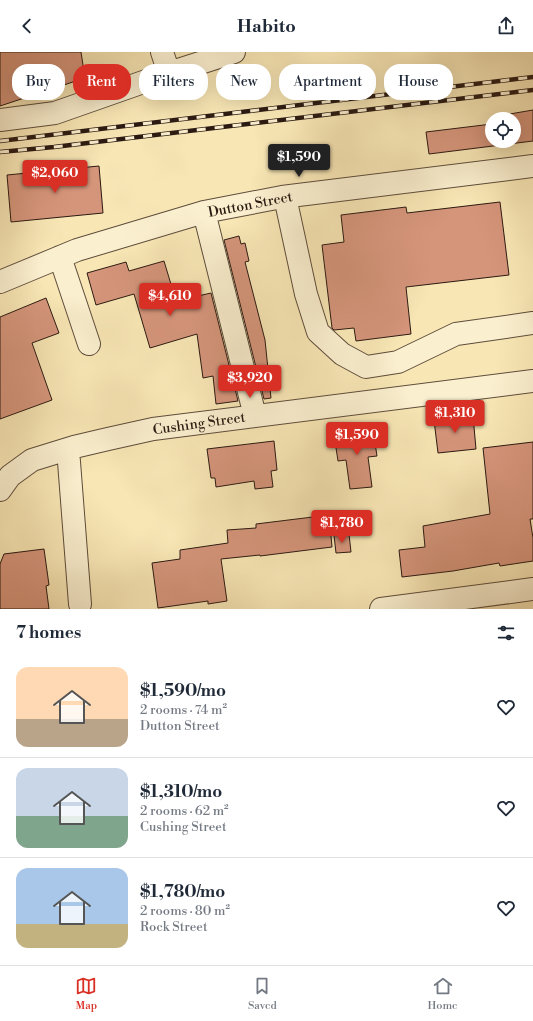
<!DOCTYPE html>
<html lang="en">
<head>
<meta charset="utf-8">
<style>
  body { margin:0; font-family:"Libre Bodoni",serif; background:#f2f2f3; color:#1f2937; height:100vh; display:flex; flex-direction:column; font-size:15px; white-space:nowrap }
  * { box-sizing:border-box; margin:0 }
  p { font-size:13px; color:#747a83 }
  .icon { flex:none; width:22px; height:22px; fill:none; stroke:currentColor; stroke-width:2; stroke-linecap:round; stroke-linejoin:round }
  .map { position:relative; height:557px; overflow:hidden }
  .drawer { display:flex; flex-direction:column; background:#fff; flex:1 }
  .drawer>* { flex:none }
  .guide { position:absolute; left:12px; top:12px; width:509px; height:36px; display:flex; gap:8px }
  .tools { position:absolute; left:485px; top:60px; display:grid; gap:8px }
  .tools a { display:grid; place-items:center; width:36px; height:36px; border-radius:50%; background:#fff; box-shadow:0 4px 16px #0002; font-size:20px }
  .price { position:absolute; translate:-50% -34px; padding:0 9px; border-radius:4px; background:#d93025; color:#fff; font-size:13px; line-height:26px; filter:drop-shadow(0 1px 2px #0008) }
  .price::after { content:''; position:absolute; left:50%; top:24px; width:12px; height:9px; margin-left:-6px; background:inherit; clip-path:polygon(0 0,100% 0,50% 100%) }
  .price.current { background:#222; color:#fff }
  ul { padding:0; list-style:none }
  li { display:flex; align-items:center; gap:12px; height:100px; padding:0 16px }
  li+li { border-top:1px solid #e0e1e3 }
  li span { display:grid; place-items:center; flex:none; width:112px; height:80px; border-radius:12px; color:#555 }
  li>.icon { margin-inline-start:auto }
  span .icon { width:48px; height:48px; fill:#fffc; stroke-width:1 }
  li b { font-size:17px }
  h2 { display:flex; justify-content:space-between; align-items:center; height:48px; padding:0 16px; font-size:17px }
  .chip { padding:0 14px; border-radius:16px; background:#fff; box-shadow:0 4px 16px #0002; font-size:14px; line-height:36px }
  .chip.current { background:#d93025; color:#fff }
  header { display:flex; justify-content:space-between; align-items:center; height:52px; padding:0 16px; background:#fff; font-size:18px; font-weight:800 }
  .dock { display:flex; justify-content:space-around; align-items:center; height:56px; border-top:1px solid #e0e1e3; background:#fff; font-size:11px; color:#747a83 }
  .dock a { display:grid; justify-items:center; gap:2px }
  .dock .current { color:#d93025 }
  .map>svg:first-child { display:block }
  .building { fill:#d5957b; stroke:#2b1a12 }
  .lines { fill:none; stroke-linecap:round; stroke-linejoin:round }
  .minor-casing { stroke:#5e4d3b; stroke-width:24 }
  .minor { stroke:#faefcf; stroke-width:22 }
  .rail-casing { stroke:#2b1a12; stroke-width:4.5 }
  .rail { stroke:#faefcf; stroke-width:3; stroke-dasharray:9; stroke-linecap:butt }
  .labels { text-anchor:middle; stroke-width:3; stroke-linejoin:round; paint-order:stroke }
  .street-label { font-size:14px; fill:#2b1a12; stroke:#faefcf }
</style>
</head>
<body>
<header><svg class="icon" aria-label="back" viewBox="0 0 24 24"><path d="M15 5l-7 7 7 7"/></svg>Habito<svg class="icon" aria-label="share" viewBox="0 0 24 24"><path d="M12 15V3M7 8l5-5 5 5M5 13v7h14v-7"/></svg></header>
<div class="map">
<svg width="533" height="557" viewBox="0 0 533 557">
  <rect width="100%" height="100%" fill="#f8e6b5"/>
  <filter id="stains"><feTurbulence type="fractalNoise" baseFrequency=".005" numOctaves="4"/><feColorMatrix values="0 0 0 0 .2 0 0 0 0 .09 0 0 0 0 .02 0 0 0 .5 -.17"/></filter>
  <radialGradient id="worn" r=".72"><stop offset=".6" stop-color="#630" stop-opacity="0"/><stop offset="1" stop-color="#630" stop-opacity=".3"/></radialGradient>
  <path class="building" d="M0 0H81L85 26 0 54Z
    M533 58V89L429 102 426 80 492 72V89H514V67H504V63Z
    M99 114 103 161 11 170 7 123Z
    M500 150 509 223 406 235 411 282 356 289 354 276 334 278 332 276 322 193 344 190 341 163 406 155 407 161Z
    M239 184 241 192 245 191 249 209 245 210 265 288 271 346 264 347 224 188Z
    M164 209 176 249 211 241 238 349 216 352 213 324 203 326 197 282 150 296 134 242 96 253 87 221 126 210 129 219Z
    M46 246 59 281 32 291 52 348 0 367V265Z
    M473 364 476 397 438 401 434 368Z
    M373 378 377 404 368 405 372 435 350 437 346 408 338 409 334 383Z
    M274 389 277 418 271 419 273 435 255 437 254 429 216 435 215 426H211L207 397Z
    M533 390V467H530L533 486V509L500 514 499 511 453 519 402 525 399 498 425 495 423 474 490 462 483 396Z
    M329 463 332 495 260 504V503L221 507 227 549 208 552V549L158 556 152 511 180 507V498L228 491 227 478 256 476V472Z
    M349 482 351 500 336 501 334 483Z
    M44 497 49 533 46 534 49 557H0V512L4 502Z"/>
  <g class="lines">
    <g class="minor-casing">
      <path id="minor" d="M162 0 169 21
        M0 68 55 61 169 21 234 0
        M285 145 306 242 318 280 342 302 366 315 398 310 456 282 533 271
        M204 160 255 364
        M60 205 89 292
        M0 230 77 198 204 160 282 145 533 114
        M68 397 80 552
        M0 438 10 424 32 408 74 395 108 387 153 377 533 329
        M381 557 533 537"/>
    </g>
    <use href="#minor" class="minor"/>
    <g class="rail-casing">
      <path id="rail" d="M0 89 533 25
        M0 100 54 95 533 38"/>
    </g>
    <use href="#rail" class="rail"/>
  </g>
  <g class="labels">
    <g class="street-label">
      <text transform="translate(250 152) rotate(-11)" y="5">Dutton Street</text>
      <text transform="translate(199 371) rotate(-8)" y="5">Cushing Street</text>
    </g>
  </g>
  <rect width="100%" height="100%" filter="url(#stains)"/>
  <rect width="100%" height="100%" fill="url(#worn)"/>
</svg>
<div class="tools">
<a><svg class="icon" aria-label="locate" viewBox="0 0 24 24"><circle cx="12" cy="12" r="6"/><path d="M12 2v4M12 18v4M2 12h4M18 12h4"/></svg></a>
</div>
<b class="price current" style="left:299px;top:126px">$1,590</b>
<b class="price" style="left:55px;top:142px">$2,060</b>
<b class="price" style="left:170px;top:265px">$4,610</b>
<b class="price" style="left:250px;top:347px">$3,920</b>
<b class="price" style="left:455px;top:382px">$1,310</b>
<b class="price" style="left:357px;top:404px">$1,590</b>
<b class="price" style="left:342px;top:492px">$1,780</b>
<div class="guide">
<a class="chip">Buy</a>
<a class="chip current">Rent</a>
<a class="chip">Filters</a>
<a class="chip">New</a>
<a class="chip">Apartment</a>
<a class="chip">House</a>
</div>
</div>
<section class="drawer">
<h2>7 homes<svg class="icon" aria-label="filters" viewBox="0 0 24 24"><path d="M4 7h16M4 17h16"/><circle cx="9" cy="7" r="2"/><circle cx="15" cy="17" r="2"/></svg></h2>
<ul>
<li><span style="background:linear-gradient(#ffd9b3 65%,#b9a48a 0)"><svg class="icon" aria-label="home" viewBox="0 0 24 24"><path d="M3 11l9-7 9 7M6 9v11h12V9"/></svg></span><div><b>$1,590/mo</b><p>2 rooms · 74 m²</p><p>Dutton Street</p></div><svg class="icon" aria-label="heart" viewBox="0 0 24 24"><path d="M12 20l-8-8c-3-5 5-10 8-4 3-6 11-1 8 4z"/></svg></li>
<li><span style="background:linear-gradient(#c9d6e8 60%,#7fa58c 0)"><svg class="icon" aria-label="home" viewBox="0 0 24 24"><path d="M3 11l9-7 9 7M6 9v11h12V9"/></svg></span><div><b>$1,310/mo</b><p>2 rooms · 62 m²</p><p>Cushing Street</p></div><svg class="icon" aria-label="heart" viewBox="0 0 24 24"><path d="M12 20l-8-8c-3-5 5-10 8-4 3-6 11-1 8 4z"/></svg></li>
<li><span style="background:linear-gradient(#a9c7e8 70%,#c2b280 0)"><svg class="icon" aria-label="home" viewBox="0 0 24 24"><path d="M3 11l9-7 9 7M6 9v11h12V9"/></svg></span><div><b>$1,780/mo</b><p>2 rooms · 80 m²</p><p>Rock Street</p></div><svg class="icon" aria-label="heart" viewBox="0 0 24 24"><path d="M12 20l-8-8c-3-5 5-10 8-4 3-6 11-1 8 4z"/></svg></li>
</ul>
</section>
<nav class="dock">
<a class="current"><svg class="icon" aria-label="map" viewBox="0 0 24 24"><path d="M3 6l6-2 6 2 6-2v14l-6 2-6-2-6 2zM9 4v14M15 6v14"/></svg>Map</a>
<a><svg class="icon" aria-label="saved" viewBox="0 0 24 24"><path d="M7 4h10v16l-5-4-5 4z"/></svg>Saved</a>
<a><svg class="icon" aria-label="home" viewBox="0 0 24 24"><path d="M3 11l9-7 9 7M6 9v11h12V9"/></svg>Home</a>
</nav>
</body>
</html>
